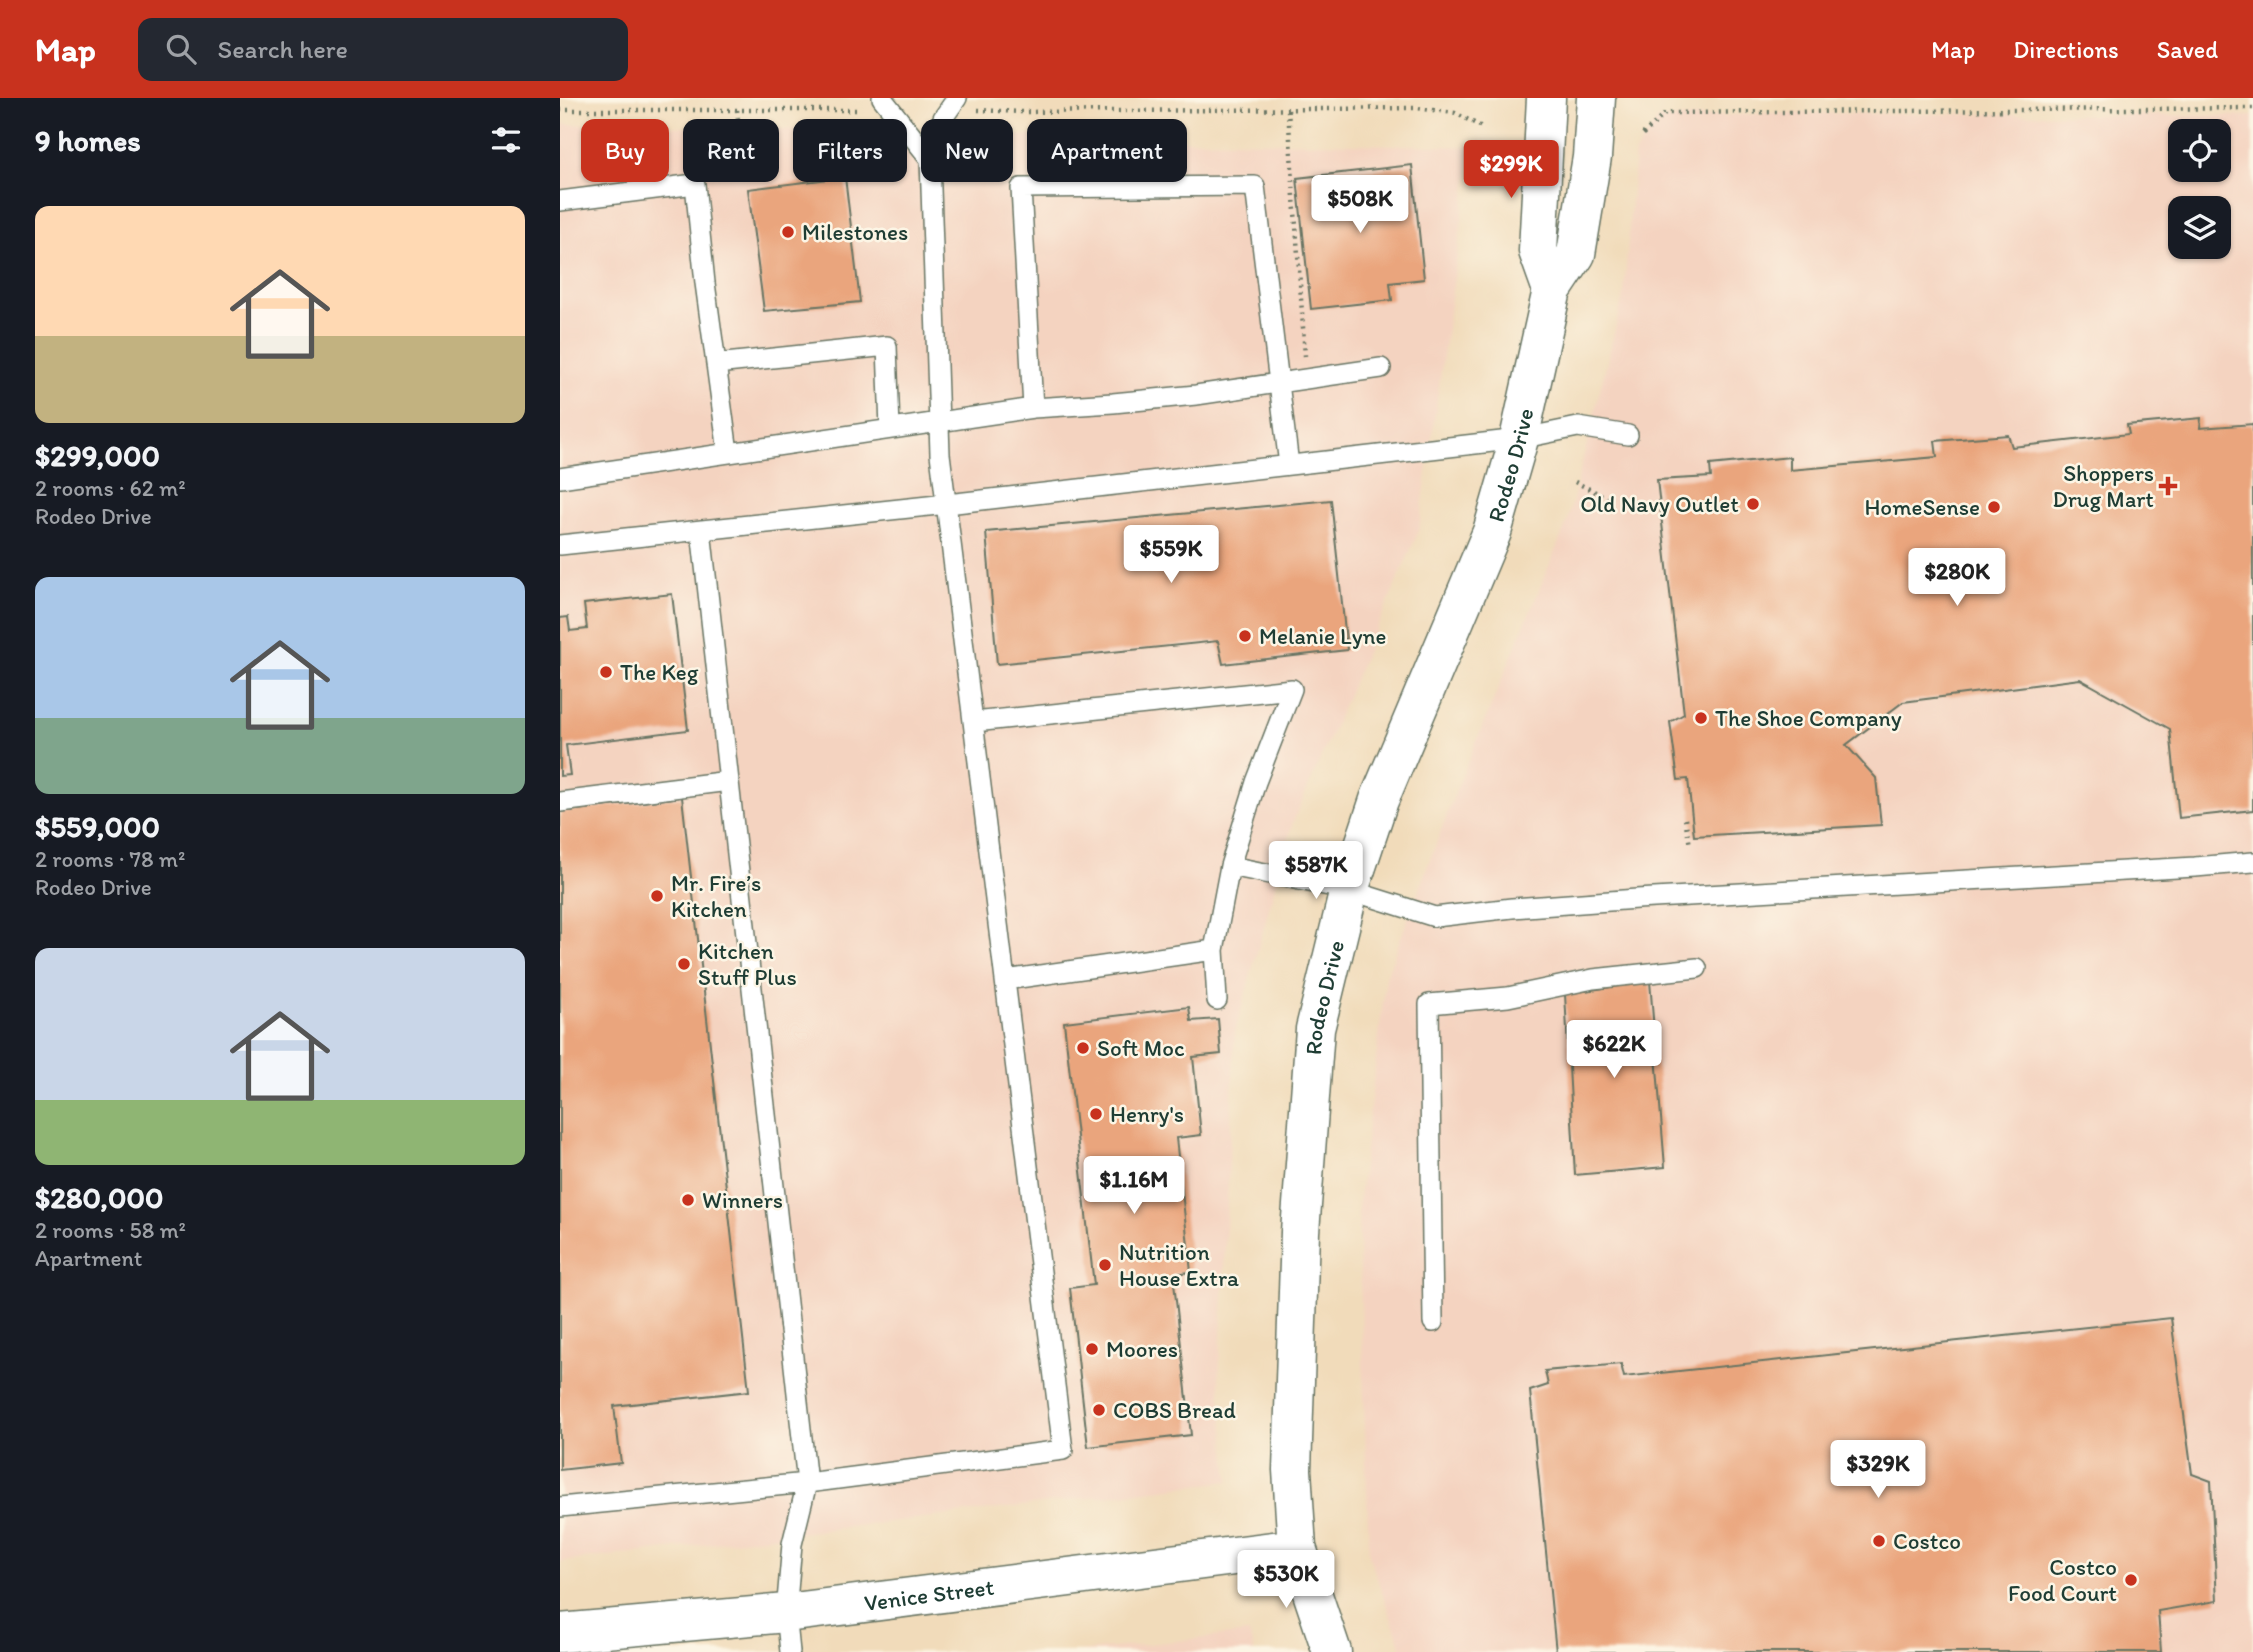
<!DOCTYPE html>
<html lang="en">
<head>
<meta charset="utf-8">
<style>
  body { margin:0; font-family:Itim,sans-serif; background:#242831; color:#f1f3f6; height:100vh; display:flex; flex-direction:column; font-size:26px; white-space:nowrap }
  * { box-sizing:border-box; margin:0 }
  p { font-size:23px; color:#9ea1a6 }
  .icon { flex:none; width:38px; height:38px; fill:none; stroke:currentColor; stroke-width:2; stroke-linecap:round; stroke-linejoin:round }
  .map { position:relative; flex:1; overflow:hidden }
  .details { display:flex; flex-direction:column; background:#171b24; width:560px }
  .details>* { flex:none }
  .guide { position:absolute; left:21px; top:21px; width:665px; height:63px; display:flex; gap:14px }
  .controls { position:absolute; left:1608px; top:21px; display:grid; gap:14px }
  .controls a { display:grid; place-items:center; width:63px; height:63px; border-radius:14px; background:#171b24; box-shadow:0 2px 5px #0004; font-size:35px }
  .price { position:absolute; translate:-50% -60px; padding:0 16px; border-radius:7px; background:#fff; color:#222; font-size:23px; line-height:46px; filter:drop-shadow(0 2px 4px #0008) }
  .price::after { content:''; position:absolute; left:50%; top:42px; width:21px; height:16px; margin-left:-10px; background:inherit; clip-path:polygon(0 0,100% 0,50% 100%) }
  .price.active { background:#c8321e; color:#fff }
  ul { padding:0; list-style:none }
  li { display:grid; align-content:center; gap:14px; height:371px; padding:0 35px }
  li span { display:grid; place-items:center; height:217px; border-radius:14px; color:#555 }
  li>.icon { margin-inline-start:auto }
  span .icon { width:126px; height:126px; fill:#fffc; stroke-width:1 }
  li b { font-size:30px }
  h2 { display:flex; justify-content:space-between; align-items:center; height:84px; padding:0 35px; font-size:30px }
  .pill { padding:0 24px; border-radius:14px; background:#171b24; box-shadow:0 2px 5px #0004; font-size:24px; line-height:63px }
  .pill.active { background:#c8321e; color:#fff }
  header { display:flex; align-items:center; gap:42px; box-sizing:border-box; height:98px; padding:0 35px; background:#c8321e; color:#fff }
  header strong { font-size:33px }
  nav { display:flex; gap:38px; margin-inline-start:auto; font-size:24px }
  .search { width:490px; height:63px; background:#242831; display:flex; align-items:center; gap:18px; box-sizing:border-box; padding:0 24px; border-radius:14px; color:#9ea1a6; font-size:26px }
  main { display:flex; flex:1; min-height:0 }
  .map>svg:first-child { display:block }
  .built { fill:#f4d3c0; fill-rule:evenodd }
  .building { fill:#eaa57d }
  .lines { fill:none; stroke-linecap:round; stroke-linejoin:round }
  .service-casing { stroke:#687463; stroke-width:22 }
  .minor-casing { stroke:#687463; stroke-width:41 }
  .path { stroke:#687463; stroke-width:4.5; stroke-dasharray:2 5; stroke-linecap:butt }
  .service { stroke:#fff; stroke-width:19 }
  .minor { stroke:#fff; stroke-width:38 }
  .poi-dot { fill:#c8321e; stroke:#fcf5e5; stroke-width:2.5 }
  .labels { text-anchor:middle; stroke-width:5; stroke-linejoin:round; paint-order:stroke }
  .poi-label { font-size:23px; fill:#1f3d34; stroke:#fcf5e5; text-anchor:start }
  .street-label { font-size:23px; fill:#1f3d34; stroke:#fcf5e5 }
</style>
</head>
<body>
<header>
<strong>Map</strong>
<div class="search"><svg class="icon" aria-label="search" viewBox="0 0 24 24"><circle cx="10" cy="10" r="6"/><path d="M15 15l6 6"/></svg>Search here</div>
<nav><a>Map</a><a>Directions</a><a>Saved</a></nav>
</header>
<main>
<section class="details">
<h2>9 homes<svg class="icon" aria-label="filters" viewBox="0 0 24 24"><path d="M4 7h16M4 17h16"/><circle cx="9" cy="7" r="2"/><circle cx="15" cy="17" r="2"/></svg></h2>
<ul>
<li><span style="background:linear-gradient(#ffd9b3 60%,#c2b280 0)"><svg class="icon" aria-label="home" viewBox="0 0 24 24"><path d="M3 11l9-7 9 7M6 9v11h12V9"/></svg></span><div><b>$299,000</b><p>2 rooms · 62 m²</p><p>Rodeo Drive</p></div></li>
<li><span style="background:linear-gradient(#a9c7e8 65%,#7fa58c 0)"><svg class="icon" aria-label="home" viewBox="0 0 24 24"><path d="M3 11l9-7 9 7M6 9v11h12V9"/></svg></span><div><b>$559,000</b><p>2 rooms · 78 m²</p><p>Rodeo Drive</p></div></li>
<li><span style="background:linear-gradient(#c9d6e8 70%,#8fb573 0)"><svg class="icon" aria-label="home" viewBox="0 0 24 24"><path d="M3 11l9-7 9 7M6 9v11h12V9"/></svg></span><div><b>$280,000</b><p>2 rooms · 58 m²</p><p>Apartment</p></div></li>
</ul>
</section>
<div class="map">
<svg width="1693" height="1554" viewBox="0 0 1693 1554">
  <rect width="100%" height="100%" fill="#fcf5e5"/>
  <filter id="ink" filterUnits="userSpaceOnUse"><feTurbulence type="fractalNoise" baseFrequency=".0143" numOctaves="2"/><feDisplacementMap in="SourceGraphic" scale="14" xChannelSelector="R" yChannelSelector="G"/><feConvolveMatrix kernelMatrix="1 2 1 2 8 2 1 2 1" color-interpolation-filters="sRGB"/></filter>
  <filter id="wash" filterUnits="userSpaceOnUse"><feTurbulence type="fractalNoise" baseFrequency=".00686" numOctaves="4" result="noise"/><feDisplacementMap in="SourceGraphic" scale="28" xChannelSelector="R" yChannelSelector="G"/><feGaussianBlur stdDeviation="1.57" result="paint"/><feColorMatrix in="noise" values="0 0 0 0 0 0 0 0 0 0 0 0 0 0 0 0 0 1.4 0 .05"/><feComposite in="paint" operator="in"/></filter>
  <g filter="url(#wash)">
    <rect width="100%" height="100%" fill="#f1dbba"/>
    <path class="built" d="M1213 15 1693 18V1554H843L809 1457 798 1109 826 879 897 690 1008 422 1064 195 1075 55 1098 21ZM1620 33H1659V72H1620ZM1620 110H1659V149H1620Z
      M0 26 912 49 859 432 733 724 675 933 659 1280 669 1383 0 1464Z
      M689 1535 694 1554H517Z"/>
    <g id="blocks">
      <path class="building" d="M852 67 864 181 830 185 832 202 751 211 737 80Z
        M285 79 300 204 204 213 188 91Z
        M1641 320 1640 330 1693 326V712L1619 720 1610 631 1520 581 1343 604 1286 647 1316 680 1321 727 1134 738 1128 681 1118 682 1110 624 1124 616 1097 382 1151 379 1150 367 1230 359V372L1377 359 1375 343 1448 337 1452 349 1569 336 1567 327Z
        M771 402 787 552 663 566 658 543 437 566 426 434Z
        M112 496 128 632 6 647 10 677 0 678V520L8 519 10 533 27 531 24 506Z
        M122 699 189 1293 54 1308 61 1365 0 1372V714Z
        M1090 883 1105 1069 1015 1077 1005 896Z
        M629 909 631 923 658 921 661 956 633 959 641 1037 616 1040 631 1174 613 1176 631 1337 528 1349 510 1190 534 1187 504 924Z
        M1611 1220 1632 1376 1651 1383 1657 1503 1598 1513 1601 1554H996L970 1293 988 1287 985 1273 1061 1266 1064 1279Z"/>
    </g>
  </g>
  <g filter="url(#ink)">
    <use href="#blocks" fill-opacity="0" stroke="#687463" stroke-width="2"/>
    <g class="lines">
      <g class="service-casing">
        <path id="service" d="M322 0 370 61
          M0 103 135 86 145 185 168 354
          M156 266 327 248 330 331
          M473 310 461 90 695 88 729 367
          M0 380 473 310 553 305 636 297 821 270
          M141 432 247 1385 232 1446 226 1515 230 1554
          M0 447 387 406 959 341 1018 329 1068 337
          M414 624 732 591 696 684 670 768 654 852 657 902
          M0 704 169 683
          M670 768 789 792 875 819 952 810 1077 801 1635 769 1693 764
          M445 882 654 852
          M873 1224 869 906 948 899 1033 881 1137 870
          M0 1409 247 1385 503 1352 380 356 370 61 383 20 397 0"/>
      </g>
      <g class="minor-casing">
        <g id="minor">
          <path d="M986 0 978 153 992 192"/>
          <path id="s1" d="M0 1535 226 1515 737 1450"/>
          <path id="s2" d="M772 1554 737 1450 732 1372 740 1134 755 931 789 792 819 702 932 434 959 341 992 192 1016 156 1032 59 1036 0"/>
        </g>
      </g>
      <path class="path" d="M0 12H301
        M177 12 184 80
        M418 12 462 14 857 10 895 15 924 30
        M728 12 745 258
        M1083 36 1106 15 1693 10
        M1015 384 1050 401
        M1125 721 1130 747"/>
      <use href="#service" class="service"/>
      <use href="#minor" class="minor"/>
    </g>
  </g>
  <g class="poi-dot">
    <circle cx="228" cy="134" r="7"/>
    <path d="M1604.5 377.5h7v7h7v7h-7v7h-7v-7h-7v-7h7z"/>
    <circle cx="1193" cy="406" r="7"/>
    <circle cx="1434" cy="409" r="7"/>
    <circle cx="685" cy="538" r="7"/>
    <circle cx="46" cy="574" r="7"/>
    <circle cx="1141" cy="620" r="7"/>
    <circle cx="97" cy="798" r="7"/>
    <circle cx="124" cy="866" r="7"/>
    <circle cx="523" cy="950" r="7"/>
    <circle cx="536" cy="1016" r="7"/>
    <circle cx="128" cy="1102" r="7"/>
    <circle cx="545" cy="1167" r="7"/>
    <circle cx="532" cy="1251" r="7"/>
    <circle cx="539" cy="1312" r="7"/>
    <circle cx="1319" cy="1443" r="7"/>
    <circle cx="1571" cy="1482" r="7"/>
  </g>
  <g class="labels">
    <g class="poi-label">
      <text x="242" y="142">Milestones</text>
      <text x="1594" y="383" text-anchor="end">Shoppers<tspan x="1594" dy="26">Drug Mart</tspan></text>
      <text x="1179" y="414" text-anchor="end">Old Navy Outlet</text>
      <text x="1420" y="417" text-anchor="end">HomeSense</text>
      <text x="699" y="546">Melanie Lyne</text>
      <text x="60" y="582">The Keg</text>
      <text x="1155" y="628">The Shoe Company</text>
      <text x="111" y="793">Mr. Fire’s<tspan x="111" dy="26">Kitchen</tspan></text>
      <text x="138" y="861">Kitchen<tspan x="138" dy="26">Stuff Plus</tspan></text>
      <text x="537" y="958">Soft Moc</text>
      <text x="550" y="1024">Henry's</text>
      <text x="142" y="1110">Winners</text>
      <text x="559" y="1162">Nutrition<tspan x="559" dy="26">House Extra</tspan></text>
      <text x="546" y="1259">Moores</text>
      <text x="553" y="1320">COBS Bread</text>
      <text x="1333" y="1451">Costco</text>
      <text x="1557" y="1477" text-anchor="end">Costco<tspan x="1557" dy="26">Food Court</tspan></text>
    </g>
    <g class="street-label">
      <text dy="8" stroke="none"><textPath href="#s2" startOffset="1228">Rodeo Drive</textPath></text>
      <text dy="8" stroke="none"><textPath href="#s2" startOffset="662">Rodeo Drive</textPath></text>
      <text dy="8" stroke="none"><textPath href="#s1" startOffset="371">Venice Street</textPath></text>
    </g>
  </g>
</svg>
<div class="controls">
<a><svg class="icon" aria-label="locate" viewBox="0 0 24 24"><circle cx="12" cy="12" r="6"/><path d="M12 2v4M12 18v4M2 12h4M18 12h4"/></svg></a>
<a><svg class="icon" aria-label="layers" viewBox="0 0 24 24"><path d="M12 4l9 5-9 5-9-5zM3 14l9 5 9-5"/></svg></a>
</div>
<b class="price active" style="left:951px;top:102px">$299K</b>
<b class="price" style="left:800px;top:137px">$508K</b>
<b class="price" style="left:611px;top:487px">$559K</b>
<b class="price" style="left:1397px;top:510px">$280K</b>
<b class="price" style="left:756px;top:803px">$587K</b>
<b class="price" style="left:1054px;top:982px">$622K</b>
<b class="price" style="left:574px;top:1118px">$1.16M</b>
<b class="price" style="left:1318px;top:1402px">$329K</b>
<b class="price" style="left:726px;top:1512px">$530K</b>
<div class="guide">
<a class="pill active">Buy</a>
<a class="pill">Rent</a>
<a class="pill">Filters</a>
<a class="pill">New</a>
<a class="pill">Apartment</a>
</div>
</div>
</main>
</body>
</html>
